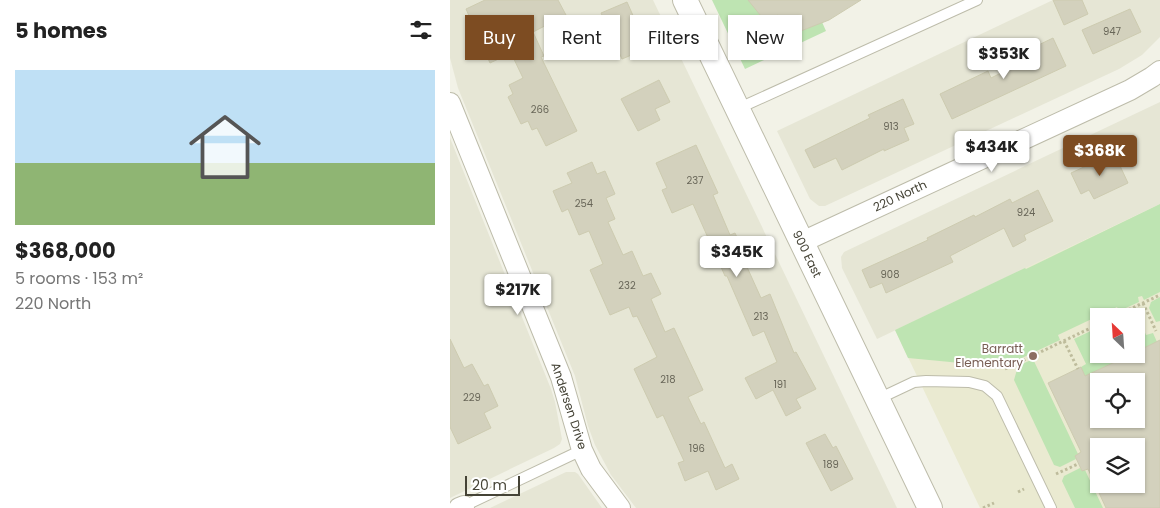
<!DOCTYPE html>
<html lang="en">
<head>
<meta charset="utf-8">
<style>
  body { margin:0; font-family:Poppins,sans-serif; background:#f6f6f6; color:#222; height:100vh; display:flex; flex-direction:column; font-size:19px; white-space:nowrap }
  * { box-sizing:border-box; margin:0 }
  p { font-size:16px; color:#767676 }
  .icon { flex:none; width:28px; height:28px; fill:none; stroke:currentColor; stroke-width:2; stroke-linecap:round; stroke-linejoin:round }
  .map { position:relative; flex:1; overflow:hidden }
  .details { display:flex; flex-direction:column; background:#fff; width:450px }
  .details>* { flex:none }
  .hud { position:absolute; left:15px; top:15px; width:475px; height:45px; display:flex; gap:10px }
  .needle { width:32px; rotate:335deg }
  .tools { position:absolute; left:640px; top:308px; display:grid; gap:10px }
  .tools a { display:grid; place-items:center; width:55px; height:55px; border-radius:0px; background:#fff; box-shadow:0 1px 4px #0004; font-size:25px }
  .scale { position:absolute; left:15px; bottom:12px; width:55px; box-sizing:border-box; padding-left:5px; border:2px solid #454336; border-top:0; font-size:14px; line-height:18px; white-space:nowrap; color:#454336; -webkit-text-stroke:4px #fff; paint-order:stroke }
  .price { position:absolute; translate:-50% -42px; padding:0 11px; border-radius:5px; background:#fff; color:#222; font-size:16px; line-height:32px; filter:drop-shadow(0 1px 2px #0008) }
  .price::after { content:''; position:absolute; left:50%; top:30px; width:15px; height:11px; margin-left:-8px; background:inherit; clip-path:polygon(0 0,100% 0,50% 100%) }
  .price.active { background:#7d4c22; color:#fff }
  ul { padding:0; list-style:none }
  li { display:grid; align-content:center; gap:10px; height:265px; padding:0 15px }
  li+li { border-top:1px solid #e0e0e0 }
  li span { display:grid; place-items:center; height:155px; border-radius:0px; color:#555 }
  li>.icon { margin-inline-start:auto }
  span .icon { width:90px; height:90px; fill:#fffc; stroke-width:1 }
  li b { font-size:21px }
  h2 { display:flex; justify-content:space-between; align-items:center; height:60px; padding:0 15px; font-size:21px }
  .pill { padding:0 18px; border-radius:0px; background:#fff; box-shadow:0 1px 4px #0004; font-size:18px; line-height:45px }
  .pill.active { background:#7d4c22; color:#fff }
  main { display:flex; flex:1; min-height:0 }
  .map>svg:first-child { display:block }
  .residential { fill:#e6e6d5 }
  .education { fill:#eaead1; fill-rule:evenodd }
  .green { fill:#bee4b2 }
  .building { fill:#d3d1bd; stroke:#cdcbb0; fill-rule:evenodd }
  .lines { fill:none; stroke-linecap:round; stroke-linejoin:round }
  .service-casing { stroke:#bdbcaa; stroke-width:12 }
  .minor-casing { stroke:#bdbcaa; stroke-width:22 }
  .tertiary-casing { stroke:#bdbcaa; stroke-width:26 }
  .path { stroke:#bebc9c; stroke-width:3; stroke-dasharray:2.5 2.5; stroke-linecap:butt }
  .service { stroke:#fff; stroke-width:10 }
  .minor { stroke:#fff; stroke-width:20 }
  .tertiary { stroke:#fff; stroke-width:24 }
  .education-dot { fill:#8d6e63; stroke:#fff; stroke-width:2 }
  .labels { text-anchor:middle; stroke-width:4; stroke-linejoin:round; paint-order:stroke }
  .number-label { font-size:10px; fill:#686658 }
  .street-label { font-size:12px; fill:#454336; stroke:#fff }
  .education-label { font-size:12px; fill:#785e54; stroke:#fff; text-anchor:end }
</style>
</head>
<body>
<main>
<section class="details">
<h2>5 homes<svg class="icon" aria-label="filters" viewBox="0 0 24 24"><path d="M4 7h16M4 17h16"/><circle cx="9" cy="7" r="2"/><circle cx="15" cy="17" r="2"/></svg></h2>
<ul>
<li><span style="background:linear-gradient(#bfe0f5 60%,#8fb573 0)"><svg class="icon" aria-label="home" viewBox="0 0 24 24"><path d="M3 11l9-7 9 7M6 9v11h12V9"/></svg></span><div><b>$368,000</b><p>5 rooms · 153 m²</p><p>220 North</p></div></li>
</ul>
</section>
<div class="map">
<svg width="710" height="508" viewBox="0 0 710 508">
  <rect width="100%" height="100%" fill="#f2f2e7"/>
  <path class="residential" d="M0 0H203L447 508H186L161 475 145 445 138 426 125 376 8 88 0 58Z
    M603 0H710V37L692 55 669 69 375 206H369L360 199 327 131Z
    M710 102V204L427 339 392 268 391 257 394 252Z
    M0 138 101 389 105 402 112 439 110 444 104 448 0 498Z
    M116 472H125L128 474 152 508H40Z"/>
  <path class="education" d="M710 204V508H530L445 330ZM649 316H686V354H649ZM649 381H686V419H649ZM649 446H686V484H649Z"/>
  <path class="green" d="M262 0H303L321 35 339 29 343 34 372 22 376 31 295 69Z
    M710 204V292L694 300 692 296 688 297 689 302 669 311 667 307 608 335 610 340 553 367 458 358 445 330 575 268 576 269Z
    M710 297V321L706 322 699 308 701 302Z
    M685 309 696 335 703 333 707 342 686 352V316H671Z
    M649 327V354H682L635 376 631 367 636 364 624 339Z
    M583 359 628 454 625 456 626 459 610 467 604 465 564 380 568 366Z
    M630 468 632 471 635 470 653 508H625L612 481 614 476Z"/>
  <path class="building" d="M35 0H108L116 15 83 32 94 56 91 57 127 131 96 146 87 128 82 130 78 121 71 124 58 97 63 94 59 85 73 78 61 53 40 63 16 9Z
    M298 0H411L379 20 343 34 328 15 315 21Z
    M603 0H632L638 14 614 25Z
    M177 2 193 38 188 40 193 50 172 59 151 13Z
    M680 9 691 32 643 54 632 30Z
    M603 38 616 66 502 119 490 94 538 71 541 78 577 60 574 52Z
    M209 80 220 102 205 109 210 120 188 131 171 99Z
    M453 99 464 124 454 128 459 140 434 151V149L392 170 386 158 364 168 355 150 420 118 418 115Z
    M246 145 268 193 263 195 280 235 285 233 300 266 297 267 311 298 320 294 344 353 346 352 366 389 346 399 351 408 336 416 323 390 306 399 295 378 327 362 314 331 303 336 277 276H275L243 204 222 213 212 190 217 188 206 163Z
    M664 153 678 183 644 199 639 190 631 194 621 173Z
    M142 162 147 174 155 171 165 194 156 198 165 219 158 222 173 255 182 251 193 276 201 273 211 294 201 299 215 332 224 328 253 390 238 397 251 424 254 422 275 468 282 464 289 479 266 490 258 471 235 481 228 463 234 461 213 415 207 418 184 369 207 357 187 316 183 317 179 307 160 315 140 270 153 264 139 231 129 235 118 209 112 212 103 191 122 183 117 173Z
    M588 190 603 221 574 235 576 240 563 247 554 228 500 256 503 262 436 293 432 283 420 288 412 270 478 240 477 238 524 215 525 217 560 199 562 203Z
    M0 339 14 368 22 364 34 386 38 384 48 406 34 413 41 428 8 444 0 427Z
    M710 340V508H656L638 469 632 471 625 456 631 452 598 383 631 367 635 376 682 354H686V352ZM649 381H686V419H649ZM649 446H686V484H649Z
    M375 434 383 448 386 446 403 479 381 491 356 443Z"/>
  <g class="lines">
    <g class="service-casing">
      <path id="service" d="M287 109 527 0
        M428 399 464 382 476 381 519 382 535 386 547 396 601 508
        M14 506 132 450"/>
    </g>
    <g class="minor-casing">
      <path id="minor" d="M0 103 111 377 132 450 141 469 170 508
        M352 242 680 90 702 77 710 71
        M9 508 14 506"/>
    </g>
    <g class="tertiary-casing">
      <path id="tertiary" d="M235 0 480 508"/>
    </g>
    <path class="path" d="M693 303 706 331
      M665 316 710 295
      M614 341 628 369
      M555 369 649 324
      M606 474 628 464
      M568 492 574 489
      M533 508 544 503"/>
    <use href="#service" class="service"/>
    <use href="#minor" class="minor"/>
    <use href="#tertiary" class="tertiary"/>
  </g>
  <circle class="education-dot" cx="583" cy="356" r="5"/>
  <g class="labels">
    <g class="number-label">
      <text x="662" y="35">947</text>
      <text x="90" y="113">266</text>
      <text x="441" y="130">913</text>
      <text x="245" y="184">237</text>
      <text x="134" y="207">254</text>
      <text x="576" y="216">924</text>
      <text x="440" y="278">908</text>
      <text x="177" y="289">232</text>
      <text x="311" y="320">213</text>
      <text x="218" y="383">218</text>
      <text x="330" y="388">191</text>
      <text x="22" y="401">229</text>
      <text x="247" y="452">196</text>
      <text x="381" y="468">189</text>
    </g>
    <g class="street-label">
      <text transform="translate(450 196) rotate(-25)" y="4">220 North</text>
      <text transform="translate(357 254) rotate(64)" y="4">900 East</text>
      <text transform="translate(119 406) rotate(72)" y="4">Andersen Drive</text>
    </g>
    <g class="education-label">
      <text x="573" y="353">Barratt<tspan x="573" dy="14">Elementary</tspan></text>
    </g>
  </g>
</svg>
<div class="tools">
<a><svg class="needle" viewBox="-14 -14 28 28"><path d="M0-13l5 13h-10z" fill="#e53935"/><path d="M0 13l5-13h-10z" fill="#767676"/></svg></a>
<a><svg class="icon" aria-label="locate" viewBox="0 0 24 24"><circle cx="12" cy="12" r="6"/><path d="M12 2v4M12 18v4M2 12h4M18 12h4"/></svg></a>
<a><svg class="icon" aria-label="layers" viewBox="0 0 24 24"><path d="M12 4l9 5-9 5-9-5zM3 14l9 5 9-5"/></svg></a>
</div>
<div class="scale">20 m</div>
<b class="price" style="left:554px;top:80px">$353K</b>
<b class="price" style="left:542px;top:173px">$434K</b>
<b class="price active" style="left:650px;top:177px">$368K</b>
<b class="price" style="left:287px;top:278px">$345K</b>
<b class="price" style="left:68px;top:316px">$217K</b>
<div class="hud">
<a class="pill active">Buy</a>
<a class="pill">Rent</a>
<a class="pill">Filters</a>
<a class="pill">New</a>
</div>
</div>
</main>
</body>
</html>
